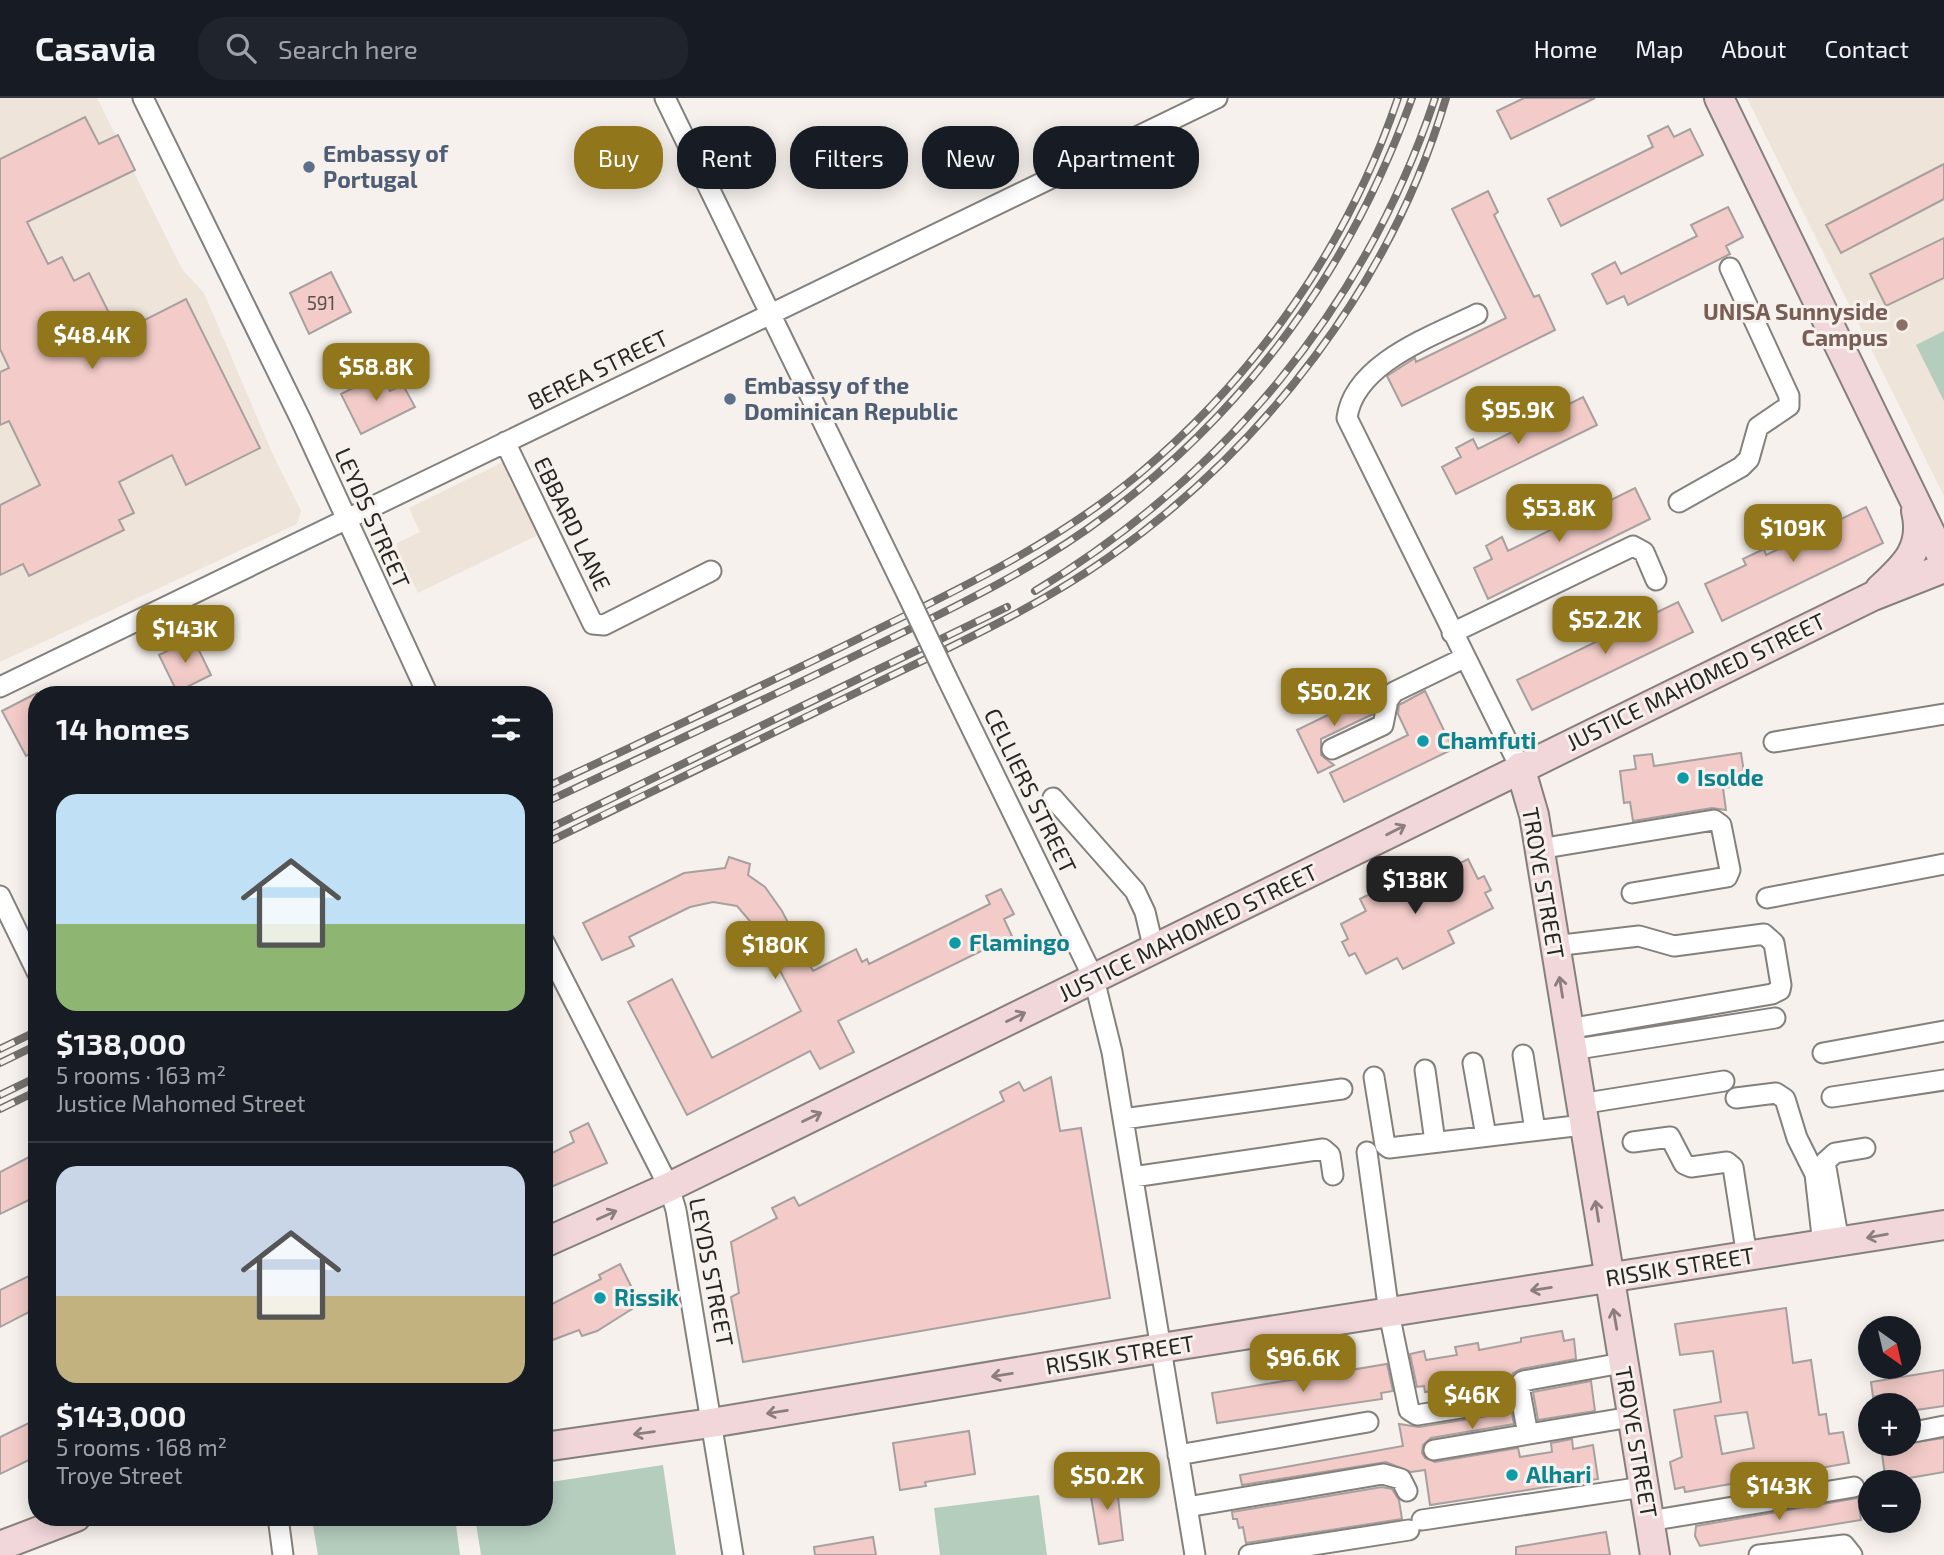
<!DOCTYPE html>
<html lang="en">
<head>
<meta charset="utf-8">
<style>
  body { margin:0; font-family:"Exo 2",sans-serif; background:#20242c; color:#f1f3f6; height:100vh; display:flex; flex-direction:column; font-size:26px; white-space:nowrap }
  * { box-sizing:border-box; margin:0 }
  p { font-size:23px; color:#9ea1a6 }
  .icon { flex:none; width:38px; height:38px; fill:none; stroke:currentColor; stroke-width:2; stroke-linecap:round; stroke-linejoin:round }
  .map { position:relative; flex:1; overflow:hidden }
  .drawer { position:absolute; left:28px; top:588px; width:525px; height:840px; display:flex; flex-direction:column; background:#171b24; border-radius:28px; box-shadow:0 4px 18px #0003 }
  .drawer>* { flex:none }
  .guide { position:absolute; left:574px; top:28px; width:665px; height:63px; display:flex; gap:14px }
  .needle { width:46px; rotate:146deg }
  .tools { position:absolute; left:1858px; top:1218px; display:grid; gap:14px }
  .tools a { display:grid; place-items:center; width:63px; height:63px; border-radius:50%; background:#171b24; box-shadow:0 4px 18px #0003; font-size:35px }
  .price { position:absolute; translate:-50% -60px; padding:0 16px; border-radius:14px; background:#91761c; color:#fff; font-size:23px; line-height:46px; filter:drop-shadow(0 2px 4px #0008) }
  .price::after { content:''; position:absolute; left:50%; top:42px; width:21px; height:16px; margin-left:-10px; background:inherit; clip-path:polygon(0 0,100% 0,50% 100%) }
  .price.current { background:#222; color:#fff }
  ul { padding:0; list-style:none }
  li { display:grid; align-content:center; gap:14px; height:371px; padding:0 28px }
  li+li { border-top:2px solid #363941 }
  li span { display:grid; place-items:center; height:217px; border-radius:21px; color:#555 }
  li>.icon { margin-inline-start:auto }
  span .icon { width:126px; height:126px; fill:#fffc; stroke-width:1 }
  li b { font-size:30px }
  h2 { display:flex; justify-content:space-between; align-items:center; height:84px; padding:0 28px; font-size:30px }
  .pill { padding:0 24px; border-radius:28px; background:#171b24; box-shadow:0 4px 18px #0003; font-size:24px; line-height:63px }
  .pill.current { background:#91761c; color:#fff }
  header { display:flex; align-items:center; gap:42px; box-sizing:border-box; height:98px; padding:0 35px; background:#171b24; border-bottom:2px solid #363941 }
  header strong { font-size:33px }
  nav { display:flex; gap:38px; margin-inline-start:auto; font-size:24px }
  .search { width:490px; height:63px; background:#20242c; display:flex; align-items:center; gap:18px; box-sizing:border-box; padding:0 24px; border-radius:28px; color:#9ea1a6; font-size:26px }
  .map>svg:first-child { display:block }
  .built { fill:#eee4d9 }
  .green { fill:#b4cdbd }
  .building { fill:#f3ccc9; stroke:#a6a09f; stroke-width:2; fill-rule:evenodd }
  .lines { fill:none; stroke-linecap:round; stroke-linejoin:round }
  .street-casing { stroke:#84807c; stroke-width:23 }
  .secondary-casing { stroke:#84807c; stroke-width:32 }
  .street { stroke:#fff; stroke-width:19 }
  .secondary { stroke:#f1d6da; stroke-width:28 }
  .rail-casing { stroke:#726f6c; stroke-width:8 }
  .rail { stroke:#f6f1ec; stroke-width:5; stroke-dasharray:16; stroke-linecap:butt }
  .street-bridge-casing { stroke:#84807c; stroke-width:23; stroke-linecap:butt }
  .street-bridge { stroke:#fff; stroke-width:19 }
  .oneway { stroke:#8c7e7f }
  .service-dot { fill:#5c6f8a; stroke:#f6f1ec; stroke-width:2.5 }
  .education-dot { fill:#8d6e63; stroke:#f6f1ec; stroke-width:2.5 }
  .culture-dot { fill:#0f9aa8; stroke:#f6f1ec; stroke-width:2.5 }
  .labels { text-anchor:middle; stroke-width:6; stroke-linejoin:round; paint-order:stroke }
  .number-label { font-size:19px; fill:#5b504d }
  .service-label { font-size:23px; font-weight:bold; fill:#4e5e75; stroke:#f6f1ec; text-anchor:start }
  .education-label { font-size:23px; font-weight:bold; fill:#785e54; stroke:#f6f1ec; text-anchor:end }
  .street-label { font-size:23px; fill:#282624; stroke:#f6f1ec }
  .culture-label { font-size:23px; font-weight:bold; fill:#0d838f; stroke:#f6f1ec; text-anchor:start }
</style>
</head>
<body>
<header>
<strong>Casavia</strong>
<div class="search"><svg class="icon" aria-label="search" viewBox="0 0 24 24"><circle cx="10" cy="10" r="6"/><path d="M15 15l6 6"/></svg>Search here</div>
<nav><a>Home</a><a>Map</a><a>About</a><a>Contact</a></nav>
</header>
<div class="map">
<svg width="1944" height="1457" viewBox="0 0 1944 1457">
  <rect width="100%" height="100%" fill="#f6f1ec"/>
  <path class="built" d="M0 0H97L182 171 204 195 274 359 301 413 297 426 0 564Z
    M1747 0H1944V398L1775 57Z
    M505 363 540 436 418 495 398 453 397 445 420 434 409 410Z"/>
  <path class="green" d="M1944 233V303L1916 247Z
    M663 1367 676 1457H481L475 1419H544V1385Z
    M1039 1397 1047 1457H940L934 1410Z
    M371 1419H455L460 1457H318L313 1428Z"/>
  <path class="building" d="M1524 0H1595L1511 41 1497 13Z
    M85 19 99 46 118 37 135 72 27 124 48 166 62 159 74 183 89 175 119 235 186 201 260 350 186 387 172 357 119 384 134 415 119 422 124 432 29 478 23 466 0 477V407L40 387 9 323 0 327V274L9 270 0 251V61Z
    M1668 28 1674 39 1690 31 1703 57 1561 128 1548 101 1653 49 1648 38Z
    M1944 66V101L1841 155 1826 127Z
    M1488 93 1498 114 1494 117 1534 199 1539 197 1555 232 1402 308 1387 278 1415 260 1416 264 1506 220 1452 111Z
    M1728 109 1743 139 1726 148 1730 156 1628 207 1624 198 1607 206 1592 176 1615 164 1621 176 1697 138 1691 127Z
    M1944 140V180L1886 208 1870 176Z
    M331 174 351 214 309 236 290 195Z
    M381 276 390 293 403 287 415 309 361 336 341 296Z
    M1583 299 1597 327 1456 396 1442 369 1461 359 1456 350 1473 341 1478 351Z
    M1635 390 1650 421 1488 501 1474 470 1492 461 1486 448 1502 439 1508 453Z
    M1866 409 1883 445 1722 523 1705 486 1746 467 1743 461 1764 451 1766 457Z
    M1678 504 1693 534 1532 612 1517 582Z
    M193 540 211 577 177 594 159 557Z
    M1377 593 1373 616 1321 641V657L1334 667 1318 675 1297 632Z
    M1425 593 1453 651 1344 704 1330 675 1408 637 1398 616 1399 607Z
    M37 595V652L26 658 2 613Z
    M1741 655 1746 687 1723 690 1726 712 1712 710 1633 723 1630 704 1624 705 1620 673 1636 671 1634 658 1652 656 1654 668Z
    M729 759 750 766 748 777 765 789 782 813 813 873 856 851 862 864 867 861 869 866 990 806 986 798 1001 791 1014 816 1004 821 1012 838 838 923 854 954 820 971 810 953 687 1017 628 904 672 881 712 960 801 913 761 836 737 808 713 804 690 809 629 839 634 848 602 862 583 825 684 775 725 770Z
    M1468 761 1478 781 1484 778 1491 792 1485 795 1493 810 1448 833 1454 845 1403 871 1397 860 1366 876 1355 855 1349 858 1342 844 1348 841 1341 826 1366 813 1360 801 1430 765 1437 777Z
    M1051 979 1060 1033 1081 1030 1110 1200 743 1264 731 1199 739 1195 731 1144 777 1120 772 1110 794 1099 799 1108 1004 1003 1000 994 1019 984 1024 993Z
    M588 1025 607 1065 544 1092V1059L574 1044 570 1034Z
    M37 1055V1098L0 1116V1074Z
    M620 1166 640 1206 597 1233 582 1238 579 1232 550 1243 544 1232V1210L601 1181 599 1177Z
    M37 1174V1210L0 1229V1192Z
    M1786 1210 1793 1265 1811 1262 1819 1317 1826 1316 1829 1336 1843 1334 1849 1365 1685 1394 1684 1389 1675 1391 1670 1364 1682 1359 1674 1312 1721 1304 1713 1253 1680 1257 1675 1226ZM1747 1314 1754 1350 1722 1356 1715 1318Z
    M1562 1233 1564 1243 1574 1241 1576 1261 1521 1271 1513 1275 1507 1290 1514 1326 1431 1340 1423 1347 1422 1355 1425 1360 1435 1364 1518 1350 1520 1359 1552 1354 1551 1345 1572 1341 1573 1351 1593 1347 1598 1381 1430 1407 1425 1372 1411 1374 1386 1364 1242 1387 1240 1377 1403 1348 1399 1326 1419 1329 1487 1318 1498 1310 1502 1287 1496 1277 1484 1276 1478 1286 1425 1294 1424 1288 1417 1289 1410 1256 1424 1253 1426 1262 1457 1257 1455 1249 1478 1245 1479 1252 1521 1244V1240Z
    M1387 1266 1393 1293 1381 1295 1382 1301 1217 1325 1212 1295Z
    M1944 1272V1308L1909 1313V1307H1883L1881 1297 1873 1299 1871 1284Z
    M1591 1283 1595 1313 1538 1322 1533 1294Z
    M37 1321V1358L0 1376V1339Z
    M969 1333 975 1376 925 1384 926 1388 900 1392 893 1345Z
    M1944 1340V1374L1886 1384 1881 1349Z
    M1116 1382 1123 1442 1099 1446 1089 1387Z
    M1382 1389 1392 1391 1399 1402 1402 1421 1246 1445 1243 1429 1239 1430 1237 1421H1233L1232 1414Z
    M1858 1400 1861 1422 1700 1448 1695 1438 1696 1428Z
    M1606 1434 1610 1457H1516V1449Z
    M873 1439 876 1457H815L814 1449Z"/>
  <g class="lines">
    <g class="street-casing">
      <path id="street" d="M143 0 301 322 428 597
        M665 0 908 498
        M1477 216C1433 238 1354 265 1347 320L1520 669
        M505 344 593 526 604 527 711 473
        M1679 404 1741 369 1749 361 1758 329 1789 308V298L1730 170
        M1452 535 1633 448 1644 454 1656 482
        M947 580 1094 881 1112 954 1195 1457
        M0 589 1217 0
        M1774 644 1944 616
        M1332 651 1383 627 1388 602 1394 594 1464 560
        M1053 700 1135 793 1145 814 1154 852
        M1539 751 1714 722 1721 727 1730 772 1727 779 1632 795
        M0 798 37 874
        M1767 800 1944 766
        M544 844 669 1089 676 1112 733 1457
        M1554 848 1639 838 1674 848 1764 836 1774 845 1781 887 1780 892 1772 896 1568 931
        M1571 952 1775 920
        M1823 955 1944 933
        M1523 957 1535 1032
        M1473 965 1486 1038
        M1425 972 1435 1044
        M1374 979 1385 1047 1389 1050 1583 1027
        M1832 999 1944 982
        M1736 1000 1776 995 1785 1001 1797 1040 1815 1076 1823 1147
        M1580 1006 1724 983
        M1123 1021 1342 991
        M1633 1044 1670 1039 1684 1066 1691 1069 1727 1064 1733 1069 1747 1159
        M1367 1054 1389 1215 1409 1312 1417 1317 1485 1306 1489 1302 1490 1287
        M1133 1079 1323 1051 1330 1057 1333 1077
        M1839 1144 1825 1064 1835 1055 1865 1050
        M1526 1326 1519 1288 1523 1283 1622 1265
        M1909 1335 1944 1328
        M1434 1352 1631 1319
        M1178 1357 1368 1324
        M1187 1409 1383 1376 1401 1381 1407 1393
        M278 1419 283 1457
        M1422 1422 1643 1389
        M1649 1423 1854 1389
        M1249 1457 1409 1432
        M1759 1457 1844 1447 1852 1457"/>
    </g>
    <g class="secondary-casing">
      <path id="secondary" d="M1719 0 1944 463
        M1880 491C1905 468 1925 450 1916 413
        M1520 669 1534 717 1655 1457
        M544 1145 669 1089 1873 498 1944 470
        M544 1349 711 1325 1161 1250 1944 1127
        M0 1448 76 1419"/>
    </g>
    <use href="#street" class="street"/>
    <use href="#secondary" class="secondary"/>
    <g class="rail-casing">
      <path id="rail" d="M1035 493C1223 379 1365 210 1435 0
        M544 690C654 638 765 587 874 533 966 488 1060 442 1139 376 1258 276 1348 147 1398 0
        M544 705C655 653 766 601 875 548 955 509 1037 470 1108 416 1250 309 1352 167 1412 0
        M544 733 1007 509
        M544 746C652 693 760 641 868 589 950 549 1035 511 1109 459 1265 349 1392 184 1446 0
        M0 951 37 933
        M0 965 37 947
        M0 997 37 979
        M0 1011 37 993"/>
    </g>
    <use href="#rail" class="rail"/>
    <g class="street-bridge-casing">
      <path id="street-bridge" d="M908 498 947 580"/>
    </g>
    <use href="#street-bridge" class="street-bridge"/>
  </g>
  <defs><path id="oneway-shaft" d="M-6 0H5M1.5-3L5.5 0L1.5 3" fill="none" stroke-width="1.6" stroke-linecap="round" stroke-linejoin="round" transform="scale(1.75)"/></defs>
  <g class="oneway">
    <use href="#oneway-shaft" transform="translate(1396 732) rotate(-27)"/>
    <use href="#oneway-shaft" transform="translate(1561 889) rotate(-99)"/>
    <use href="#oneway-shaft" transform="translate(1016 919) rotate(-26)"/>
    <use href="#oneway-shaft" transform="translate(812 1019) rotate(-26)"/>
    <use href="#oneway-shaft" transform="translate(1597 1113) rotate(-99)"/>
    <use href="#oneway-shaft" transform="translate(607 1117) rotate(-24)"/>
    <use href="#oneway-shaft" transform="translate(1877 1138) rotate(170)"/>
    <use href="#oneway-shaft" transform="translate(1541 1191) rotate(171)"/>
    <use href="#oneway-shaft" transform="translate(1615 1221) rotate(-100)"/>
    <use href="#oneway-shaft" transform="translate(1002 1277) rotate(171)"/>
    <use href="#oneway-shaft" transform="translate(777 1314) rotate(171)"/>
    <use href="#oneway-shaft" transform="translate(644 1335) rotate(172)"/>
  </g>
  <g class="service-dot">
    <circle cx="309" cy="69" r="7"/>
    <circle cx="730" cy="301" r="7"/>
  </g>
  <circle class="education-dot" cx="1902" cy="227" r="7"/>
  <g class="culture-dot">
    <circle cx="1423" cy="643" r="7"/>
    <circle cx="1683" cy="680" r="7"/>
    <circle cx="955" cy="845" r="7"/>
    <circle cx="600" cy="1200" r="7"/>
    <circle cx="1512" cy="1377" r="7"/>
  </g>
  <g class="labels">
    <g class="number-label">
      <text x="321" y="212">591</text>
    </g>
    <g class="service-label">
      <text x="323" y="64">Embassy of<tspan x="323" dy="26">Portugal</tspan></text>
      <text x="744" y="296">Embassy of the<tspan x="744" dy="26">Dominican Republic</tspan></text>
    </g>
    <g class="education-label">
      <text x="1888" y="222">UNISA Sunnyside<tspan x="1888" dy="26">Campus</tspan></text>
    </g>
    <g class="street-label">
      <text transform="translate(598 272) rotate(-26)" y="8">BEREA STREET</text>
      <text transform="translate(372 420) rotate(66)" y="8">LEYDS STREET</text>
      <text transform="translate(572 426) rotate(64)" y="8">EBBARD LANE</text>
      <text transform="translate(1696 584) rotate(-26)" y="8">JUSTICE MAHOMED STREET</text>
      <text transform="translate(1030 693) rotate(64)" y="8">CELLIERS STREET</text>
      <text transform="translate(1543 785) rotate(80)" y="8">TROYE STREET</text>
      <text transform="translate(1188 835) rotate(-26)" y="8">JUSTICE MAHOMED STREET</text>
      <text transform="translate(1680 1169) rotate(-9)" y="8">RISSIK STREET</text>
      <text transform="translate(711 1174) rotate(79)" y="8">LEYDS STREET</text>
      <text transform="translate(1120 1257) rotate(-9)" y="8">RISSIK STREET</text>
      <text transform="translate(1636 1344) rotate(80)" y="8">TROYE STREET</text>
    </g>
    <g class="culture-label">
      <text x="1437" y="651">Chamfuti</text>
      <text x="1697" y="688">Isolde</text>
      <text x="969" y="853">Flamingo</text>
      <text x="614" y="1208">Rissik</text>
      <text x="1526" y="1385">Alhari</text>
    </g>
  </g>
</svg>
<div class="tools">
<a><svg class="needle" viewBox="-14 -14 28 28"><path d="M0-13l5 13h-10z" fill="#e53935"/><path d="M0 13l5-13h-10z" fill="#9ea1a6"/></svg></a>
<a>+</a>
<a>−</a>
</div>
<b class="price" style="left:92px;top:273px">$48.4K</b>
<b class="price" style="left:376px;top:305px">$58.8K</b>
<b class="price" style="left:1518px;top:348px">$95.9K</b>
<b class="price" style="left:1559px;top:446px">$53.8K</b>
<b class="price" style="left:1793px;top:466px">$109K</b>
<b class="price" style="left:1605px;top:558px">$52.2K</b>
<b class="price" style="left:185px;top:567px">$143K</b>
<b class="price" style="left:1334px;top:630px">$50.2K</b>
<b class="price current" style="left:1415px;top:818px">$138K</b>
<b class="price" style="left:775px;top:883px">$180K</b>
<b class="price" style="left:1303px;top:1296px">$96.6K</b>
<b class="price" style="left:1472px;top:1333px">$46K</b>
<b class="price" style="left:1107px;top:1414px">$50.2K</b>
<b class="price" style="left:1779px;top:1424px">$143K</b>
<div class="guide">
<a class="pill current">Buy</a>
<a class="pill">Rent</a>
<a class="pill">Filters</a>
<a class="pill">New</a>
<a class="pill">Apartment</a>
</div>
<section class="drawer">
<h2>14 homes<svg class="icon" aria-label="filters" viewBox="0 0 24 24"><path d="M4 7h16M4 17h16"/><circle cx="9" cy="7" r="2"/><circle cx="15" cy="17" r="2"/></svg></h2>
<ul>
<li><span style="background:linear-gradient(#bfe0f5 60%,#8fb573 0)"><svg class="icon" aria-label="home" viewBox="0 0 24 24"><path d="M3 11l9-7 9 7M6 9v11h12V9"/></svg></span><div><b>$138,000</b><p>5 rooms · 163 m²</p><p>Justice Mahomed Street</p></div></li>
<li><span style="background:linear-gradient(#c9d6e8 60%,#c2b280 0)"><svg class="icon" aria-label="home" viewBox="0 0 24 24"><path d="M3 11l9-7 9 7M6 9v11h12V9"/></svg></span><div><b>$143,000</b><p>5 rooms · 168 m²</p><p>Troye Street</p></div></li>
</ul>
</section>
</div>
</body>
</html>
